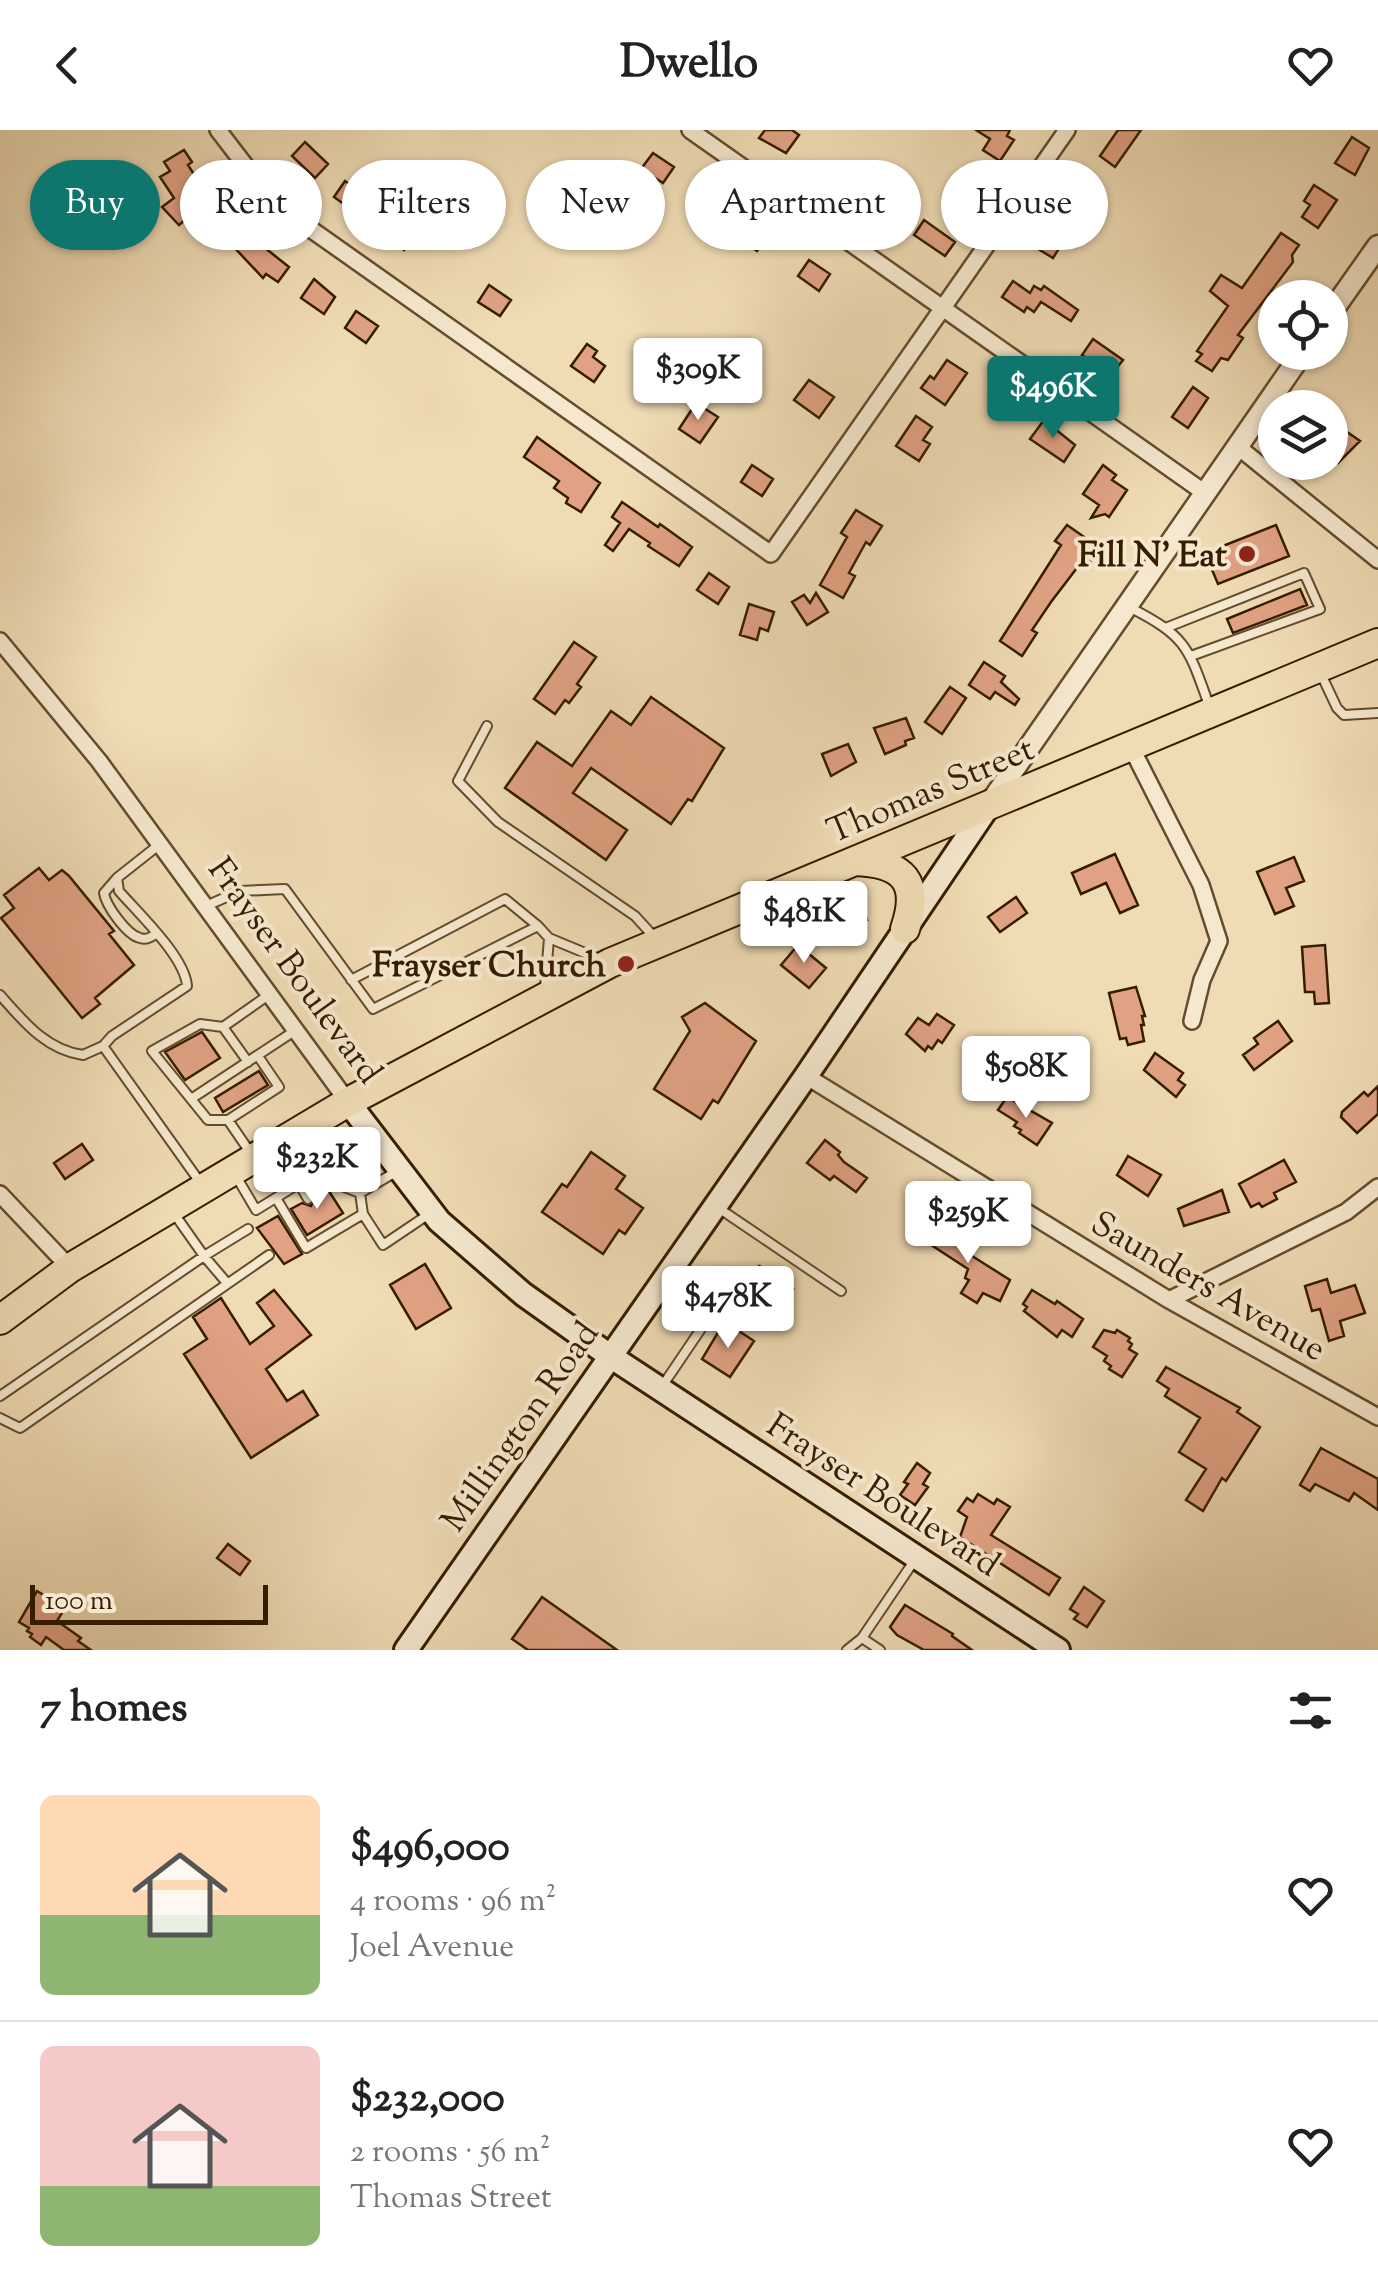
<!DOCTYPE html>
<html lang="en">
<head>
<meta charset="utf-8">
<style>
  body { margin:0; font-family:"Sorts Mill Goudy",serif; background:#f2f2f2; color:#222; height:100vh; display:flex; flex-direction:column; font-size:38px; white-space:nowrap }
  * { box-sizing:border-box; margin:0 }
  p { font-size:32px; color:#767676 }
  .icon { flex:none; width:55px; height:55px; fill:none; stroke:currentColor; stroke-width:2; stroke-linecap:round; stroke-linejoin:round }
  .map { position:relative; height:1520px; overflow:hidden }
  .sheet { display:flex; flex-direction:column; background:#fff; flex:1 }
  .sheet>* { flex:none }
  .guide { position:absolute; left:30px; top:30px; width:1320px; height:90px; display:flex; gap:20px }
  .controls { position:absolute; left:1258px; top:150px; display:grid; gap:20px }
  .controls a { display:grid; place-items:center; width:90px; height:90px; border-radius:50%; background:#fff; box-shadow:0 2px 8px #0004; font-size:50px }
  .scale { position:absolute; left:30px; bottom:25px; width:238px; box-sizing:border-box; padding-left:10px; border:5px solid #361d00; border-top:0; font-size:28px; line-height:35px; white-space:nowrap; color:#361d00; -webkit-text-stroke:8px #f5e8ce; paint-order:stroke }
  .price { position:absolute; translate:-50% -85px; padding:0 22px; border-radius:10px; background:#fff; color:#222; font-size:32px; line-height:65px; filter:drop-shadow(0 2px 5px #0008) }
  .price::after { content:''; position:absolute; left:50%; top:60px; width:30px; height:22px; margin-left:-15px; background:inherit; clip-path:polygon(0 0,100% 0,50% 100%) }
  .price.on { background:#0f766e; color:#fff }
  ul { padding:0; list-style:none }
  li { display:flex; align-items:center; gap:30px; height:250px; padding:0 40px }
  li+li { border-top:2px solid #e0e0e0 }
  li span { display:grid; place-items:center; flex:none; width:280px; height:200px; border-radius:15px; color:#555 }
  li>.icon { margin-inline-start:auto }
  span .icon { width:120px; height:120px; fill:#fffc; stroke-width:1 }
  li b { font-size:42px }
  h2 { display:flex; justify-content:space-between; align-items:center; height:120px; padding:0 40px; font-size:42px }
  .tag { padding:0 35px; border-radius:45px; background:#fff; box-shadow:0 2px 8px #0004; font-size:35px; line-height:90px }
  .tag.on { background:#0f766e; color:#fff }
  header { display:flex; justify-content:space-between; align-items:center; height:130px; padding:0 40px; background:#fff; font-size:45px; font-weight:800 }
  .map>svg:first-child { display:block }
  .building { fill:#e0a283; stroke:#361d00; stroke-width:2.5 }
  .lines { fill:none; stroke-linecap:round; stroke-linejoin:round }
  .service-casing { stroke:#644c2d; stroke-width:12 }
  .minor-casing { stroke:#644c2d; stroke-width:20 }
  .tertiary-casing { stroke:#644c2d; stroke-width:25 }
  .secondary-casing { stroke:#361d00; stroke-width:28 }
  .trunk-casing { stroke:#361d00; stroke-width:32 }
  .service { stroke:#f5e8ce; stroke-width:8 }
  .minor { stroke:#f5e8ce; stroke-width:15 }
  .tertiary { stroke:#f5e8ce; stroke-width:20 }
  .secondary { stroke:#f5e8ce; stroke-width:22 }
  .trunk { stroke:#efdbb4; stroke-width:28 }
  .poi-dot { fill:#8f2418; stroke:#f5e8ce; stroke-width:4 }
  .labels { text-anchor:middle; stroke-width:8; stroke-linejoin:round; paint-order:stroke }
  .poi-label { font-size:35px; font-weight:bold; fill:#361d00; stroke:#f5e8ce; text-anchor:end }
  .street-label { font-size:35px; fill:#361d00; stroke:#f5e8ce }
</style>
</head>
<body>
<header><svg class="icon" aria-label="back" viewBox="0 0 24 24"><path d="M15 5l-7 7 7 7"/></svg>Dwello<svg class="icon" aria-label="heart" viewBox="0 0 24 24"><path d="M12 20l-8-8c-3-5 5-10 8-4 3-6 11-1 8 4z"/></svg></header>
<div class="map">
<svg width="1378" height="1520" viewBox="0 0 1378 1520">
  <rect width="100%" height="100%" fill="#efdbb4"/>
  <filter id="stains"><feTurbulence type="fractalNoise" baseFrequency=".002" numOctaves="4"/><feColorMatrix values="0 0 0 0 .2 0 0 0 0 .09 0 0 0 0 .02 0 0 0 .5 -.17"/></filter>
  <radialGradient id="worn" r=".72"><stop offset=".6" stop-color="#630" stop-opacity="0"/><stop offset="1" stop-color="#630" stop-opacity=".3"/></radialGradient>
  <path class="building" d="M765 0H792L799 5 786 23 759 8Z
    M976 0H1010L1007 6 1014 10 1000 31 983 20 990 9Z
    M1118 0H1141L1115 37 1100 26Z
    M1352 7 1369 18 1355 45 1335 33Z
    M305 12 328 34 315 48 292 26Z
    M184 20 192 32 188 35 204 60 206 58 235 94 289 137 278 152 266 144 263 148 198 79 179 95 162 77 174 68 160 47 170 41 164 32Z
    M653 23 674 37 663 53 641 39Z
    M895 43 909 52 900 66 887 57 872 79 850 65 862 48 873 55 879 46 889 52Z
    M1084 48 1101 59 1087 80 1070 69Z
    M345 51 366 66 355 82 334 67Z
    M1314 55 1337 70 1318 98 1302 87 1310 75 1304 71Z
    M395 89 416 103 404 120 383 106Z
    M748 89 769 104 757 121 736 106Z
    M1054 89 1078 105 1070 117 1063 112 1053 128 1035 117Z
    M924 90 955 112 945 126 914 105Z
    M1281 103 1299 115 1292 125 1293 132 1238 205 1243 208 1228 230 1221 228 1212 241 1196 231 1202 224 1197 221 1228 176 1210 161 1221 145 1242 158Z
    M809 130 830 144 819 161 798 146Z
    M314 149 335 167 324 184 301 168Z
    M1013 151 1030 163 1034 156 1041 160 1044 156 1078 180 1071 191 1041 172 1034 182 1027 177 1024 182 1002 167Z
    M489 155 511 170 500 186 478 172Z
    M356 181 378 196 366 213 345 198Z
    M1093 209 1123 230 1107 250 1095 242 1100 236 1082 225Z
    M587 214 597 221 593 227 605 236 594 252 571 236Z
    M947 230 967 243 945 275 921 258 930 246 934 249Z
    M809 250 834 267 819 288 794 270Z
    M1193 257 1208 268 1188 298 1172 287Z
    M696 273 718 287 700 313 679 299Z
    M916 286 932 297 923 310 930 314 919 331 896 316Z
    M1044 290 1075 315 1064 332 1030 309Z
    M1340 297 1360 311 1338 333 1330 326V309Z
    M537 307 600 353 581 382 566 373 568 368 554 358 559 351 524 327Z
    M752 335 773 349 762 366 741 352Z
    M1103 335 1116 345 1112 350 1127 360 1109 387 1105 384 1091 388 1099 375 1083 364Z
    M622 372 658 397 660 394 692 417 679 436 648 416 650 413 629 399 613 421 605 415 620 393 612 387Z
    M856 380 882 396 870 415 866 412 849 443 855 446 843 468 820 455 847 407 841 403Z
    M1067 395 1100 418 1089 434 1083 430 1051 472 1032 500 1037 503 1022 526 1000 511 1061 415 1055 411Z
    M1276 395 1289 426 1218 454 1205 423Z
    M709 443 729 457 718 474 697 460Z
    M1300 459 1307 475 1233 503 1227 489Z
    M816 463 828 482 807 495 792 472 804 465 810 473Z
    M749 474 774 482 768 501 760 498 757 510 740 505Z
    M574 512 596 527 577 554 581 557 569 573 565 570 555 584 534 569Z
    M984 532 1005 546 1001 552 1019 569 1015 575 995 562 990 569 969 555Z
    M950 557 966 568 942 604 925 592Z
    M651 567 724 618 692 671 688 669 671 694 591 638 573 663 627 700 606 730 505 658 537 612 572 636 611 581 631 595Z
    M906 588 914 608 905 611 906 615 885 624 874 598Z
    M848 614 856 632 831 646 822 624Z
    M1115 724 1138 775 1120 783 1106 753 1081 764 1072 743Z
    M1294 727 1304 751 1286 758 1294 776 1275 784 1257 742Z
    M39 738 49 750 62 740 69 746 114 801 109 804 134 835 95 868 100 874 82 888 1 788 14 778 4 765Z
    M1016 767 1027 783 1000 802 988 787Z
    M861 774 867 790 816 810 809 794Z
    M798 815 826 838 809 858 781 835Z
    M1325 815 1329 873 1315 874 1314 862H1305L1302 817Z
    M1136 857 1145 886H1142L1144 895H1141L1144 911 1128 915 1126 908 1120 909 1109 863Z
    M705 873 756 911 718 973 713 970 701 989 654 959 690 901 682 887Z
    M937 884 954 895 942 913 938 910 932 919 928 916 925 921 906 904 918 888 929 895Z
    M1278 891 1292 911 1254 940 1243 925 1258 914 1254 908Z
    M202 902 220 928 185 950 165 922Z
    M1155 923 1183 943 1178 950 1185 955 1176 967 1144 940Z
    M259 941 268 955 223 982 215 968Z
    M1378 956V984L1357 1003 1341 987 1342 982 1364 962 1368 966Z
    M1007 967 1052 993 1037 1015 1019 1003 1021 1000 1014 996 1017 992 998 980Z
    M825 1010 840 1022 838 1025 844 1032 867 1048 856 1062 834 1046 830 1050 807 1033Z
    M82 1014 93 1030 65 1049 54 1033Z
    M591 1022 625 1046 616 1059 643 1078 625 1104 619 1100 603 1124 542 1082 562 1054 567 1057Z
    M1128 1026 1161 1045 1148 1066 1117 1045Z
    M1284 1030 1296 1052 1274 1063 1277 1069 1262 1077 1259 1073 1251 1077 1239 1054Z
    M327 1058 343 1083 307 1105 291 1079 302 1073 311 1076 315 1065Z
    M1222 1060 1229 1082 1184 1096 1178 1079Z
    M278 1086 302 1124 284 1134 257 1098Z
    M932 1093 951 1105 950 1108 963 1116 961 1119 1010 1150 1000 1171 983 1163 977 1173 961 1163 969 1150 965 1148 968 1139 919 1107Z
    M425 1134 451 1178 416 1199 390 1155Z
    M759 1136 784 1147 780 1151 793 1159 773 1189 738 1167 744 1157 740 1155 749 1141 753 1144Z
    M1327 1149 1331 1163 1355 1155 1365 1183 1340 1191 1344 1206 1329 1211 1320 1179 1312 1181 1305 1156Z
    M274 1160 311 1205 266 1239 287 1271 303 1261 318 1285 251 1328 184 1224 207 1209 193 1187 221 1168 250 1214 274 1196 257 1173Z
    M1032 1160 1055 1174 1057 1171 1083 1189 1072 1207 1062 1200 1057 1207 1024 1181 1027 1177 1023 1174Z
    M733 1197 754 1211 730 1247 702 1229 720 1199 728 1205Z
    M1104 1200 1115 1203 1117 1200 1130 1208 1128 1211 1132 1214 1129 1219 1137 1224 1122 1247 1109 1239 1111 1236 1104 1231 1107 1226 1093 1217Z
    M1166 1237 1240 1278 1237 1282 1260 1297 1226 1351 1222 1348 1203 1381 1186 1370 1206 1339 1179 1322 1200 1288 1165 1266 1169 1259 1157 1251Z
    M1321 1318 1378 1349V1380L1354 1363 1349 1371 1315 1354 1310 1361 1300 1355Z
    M917 1333 930 1343 923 1354 928 1357 915 1375 900 1365 908 1354 904 1352Z
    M978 1364 994 1374 997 1369 1010 1377 991 1405 1060 1448 1049 1465 960 1407 967 1387 958 1381 967 1368 973 1372Z
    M228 1414 250 1431 240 1445 217 1428Z
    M1084 1457 1104 1471 1087 1497 1074 1489 1078 1484 1070 1479Z
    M37 1461 65 1478 57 1491 81 1508 78 1511 91 1520H64L46 1507 41 1515 30 1507 32 1504 27 1501 29 1498 19 1492Z
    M542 1467 617 1520H528L512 1509Z
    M905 1475 953 1504 952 1506 972 1520H924L897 1505 890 1497Z"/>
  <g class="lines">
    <g class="service-casing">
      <path id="service" d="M1131 478C1187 507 1188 517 1209 575
        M1168 497 1304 443 1320 479 1191 526
        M1320 542 1337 578 1344 585 1378 583
        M487 596 458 651 498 692 635 786 656 809
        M160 714 117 748 119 761C139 784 185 827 187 856L112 906 103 916 202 1055
        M117 748 104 763C106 776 127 805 140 808 147 810 149 808 156 804
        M206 776 240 761 285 759 373 879 538 796 549 808 602 830
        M351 850 505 769 538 796
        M545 858 549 808
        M0 865C23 891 46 920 83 925L103 916
        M223 897 248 932
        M191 969 296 900
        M228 990 279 957 258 926
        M252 1025 228 990H208L152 921 200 894 223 897 270 864
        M313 1045 360 1063 399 1040
        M236 1046 256 1080 313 1045 291 1011
        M299 1054 308 1069
        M276 1068 306 1118 363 1084 360 1063
        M717 1077 841 1161
        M173 1082 204 1126 248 1099
        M363 1084 383 1115 429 1084
        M663 1255 709 1187 663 1157
        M0 1266 204 1126 227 1153
        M0 1288 20 1298 269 1125
        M847 1520 862 1508
        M880 1520 862 1508 914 1431"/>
    </g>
    <g class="minor-casing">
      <path id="minor" d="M218 0 261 56 302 93 771 424 1067 0
        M690 0 1205 363
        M1237 316 1378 430
        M0 511 99 631 348 972
        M1130 615 1201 755 1219 811 1202 850 1192 891
        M806 946 1169 1170 1378 1287
        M0 1064 70 1138
        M1169 1170 1346 1082 1378 1057"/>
    </g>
    <g class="tertiary-casing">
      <path id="tertiary" d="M1330 184 1378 116
        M989 675 1303 222"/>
    </g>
    <g class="secondary-casing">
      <path id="secondary" d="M348 972 439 1091 523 1164 610 1226 1058 1520
        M406 1520 806 946 989 675"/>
    </g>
    <g class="trunk-casing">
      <path id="trunk" d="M855 731C904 733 921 752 905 799
        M0 1190 70 1138 348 972 610 833 1378 513"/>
    </g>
    <use href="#service" class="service"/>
    <use href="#minor" class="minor"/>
    <use href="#tertiary" class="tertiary"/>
    <use href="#secondary" class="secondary"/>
    <use href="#trunk" class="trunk"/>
  </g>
  <g class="poi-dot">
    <circle cx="1247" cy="424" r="10"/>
    <circle cx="626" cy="834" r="10"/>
  </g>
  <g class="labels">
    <g class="poi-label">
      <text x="1227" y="436">Fill N' Eat</text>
      <text x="606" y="846">Frayser Church</text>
    </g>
    <g class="street-label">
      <text transform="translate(930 659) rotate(-23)" y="12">Thomas Street</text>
      <text transform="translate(296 840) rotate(54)" y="12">Frayser Boulevard</text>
      <text transform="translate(1209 1155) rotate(30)" y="12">Saunders Avenue</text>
      <text transform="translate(519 1296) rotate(-55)" y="12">Millington Road</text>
      <text transform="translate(884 1364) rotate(33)" y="12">Frayser Boulevard</text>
    </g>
  </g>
  <rect width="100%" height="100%" filter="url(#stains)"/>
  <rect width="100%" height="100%" fill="url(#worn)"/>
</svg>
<div class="controls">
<a><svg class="icon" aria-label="locate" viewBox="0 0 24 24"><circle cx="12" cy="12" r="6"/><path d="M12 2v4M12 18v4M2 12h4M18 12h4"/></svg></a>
<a><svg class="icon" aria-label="layers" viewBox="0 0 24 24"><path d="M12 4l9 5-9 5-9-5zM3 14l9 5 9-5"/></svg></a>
</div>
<div class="scale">100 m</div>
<b class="price" style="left:698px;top:293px">$309K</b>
<b class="price on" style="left:1053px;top:311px">$496K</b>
<b class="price" style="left:804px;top:836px">$481K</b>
<b class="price" style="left:1026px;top:991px">$508K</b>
<b class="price" style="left:317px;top:1082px">$232K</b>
<b class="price" style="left:968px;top:1136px">$259K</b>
<b class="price" style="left:728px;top:1221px">$478K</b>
<div class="guide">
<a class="tag on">Buy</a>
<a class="tag">Rent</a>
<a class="tag">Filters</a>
<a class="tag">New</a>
<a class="tag">Apartment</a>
<a class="tag">House</a>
</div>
</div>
<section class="sheet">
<h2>7 homes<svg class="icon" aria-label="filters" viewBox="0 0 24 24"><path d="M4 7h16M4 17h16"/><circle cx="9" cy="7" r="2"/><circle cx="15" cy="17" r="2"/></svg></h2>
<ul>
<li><span style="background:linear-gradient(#ffd9b3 60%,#8fb573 0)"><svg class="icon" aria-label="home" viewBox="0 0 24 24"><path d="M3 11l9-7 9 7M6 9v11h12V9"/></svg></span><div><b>$496,000</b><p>4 rooms · 96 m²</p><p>Joel Avenue</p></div><svg class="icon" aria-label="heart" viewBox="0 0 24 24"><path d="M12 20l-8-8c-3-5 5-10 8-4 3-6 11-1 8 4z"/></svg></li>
<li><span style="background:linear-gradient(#f6c9c9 70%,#8fb573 0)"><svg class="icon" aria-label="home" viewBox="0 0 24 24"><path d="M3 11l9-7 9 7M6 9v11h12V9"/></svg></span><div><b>$232,000</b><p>2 rooms · 56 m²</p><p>Thomas Street</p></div><svg class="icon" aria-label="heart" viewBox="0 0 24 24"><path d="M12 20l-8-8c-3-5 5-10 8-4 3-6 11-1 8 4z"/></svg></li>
</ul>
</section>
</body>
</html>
